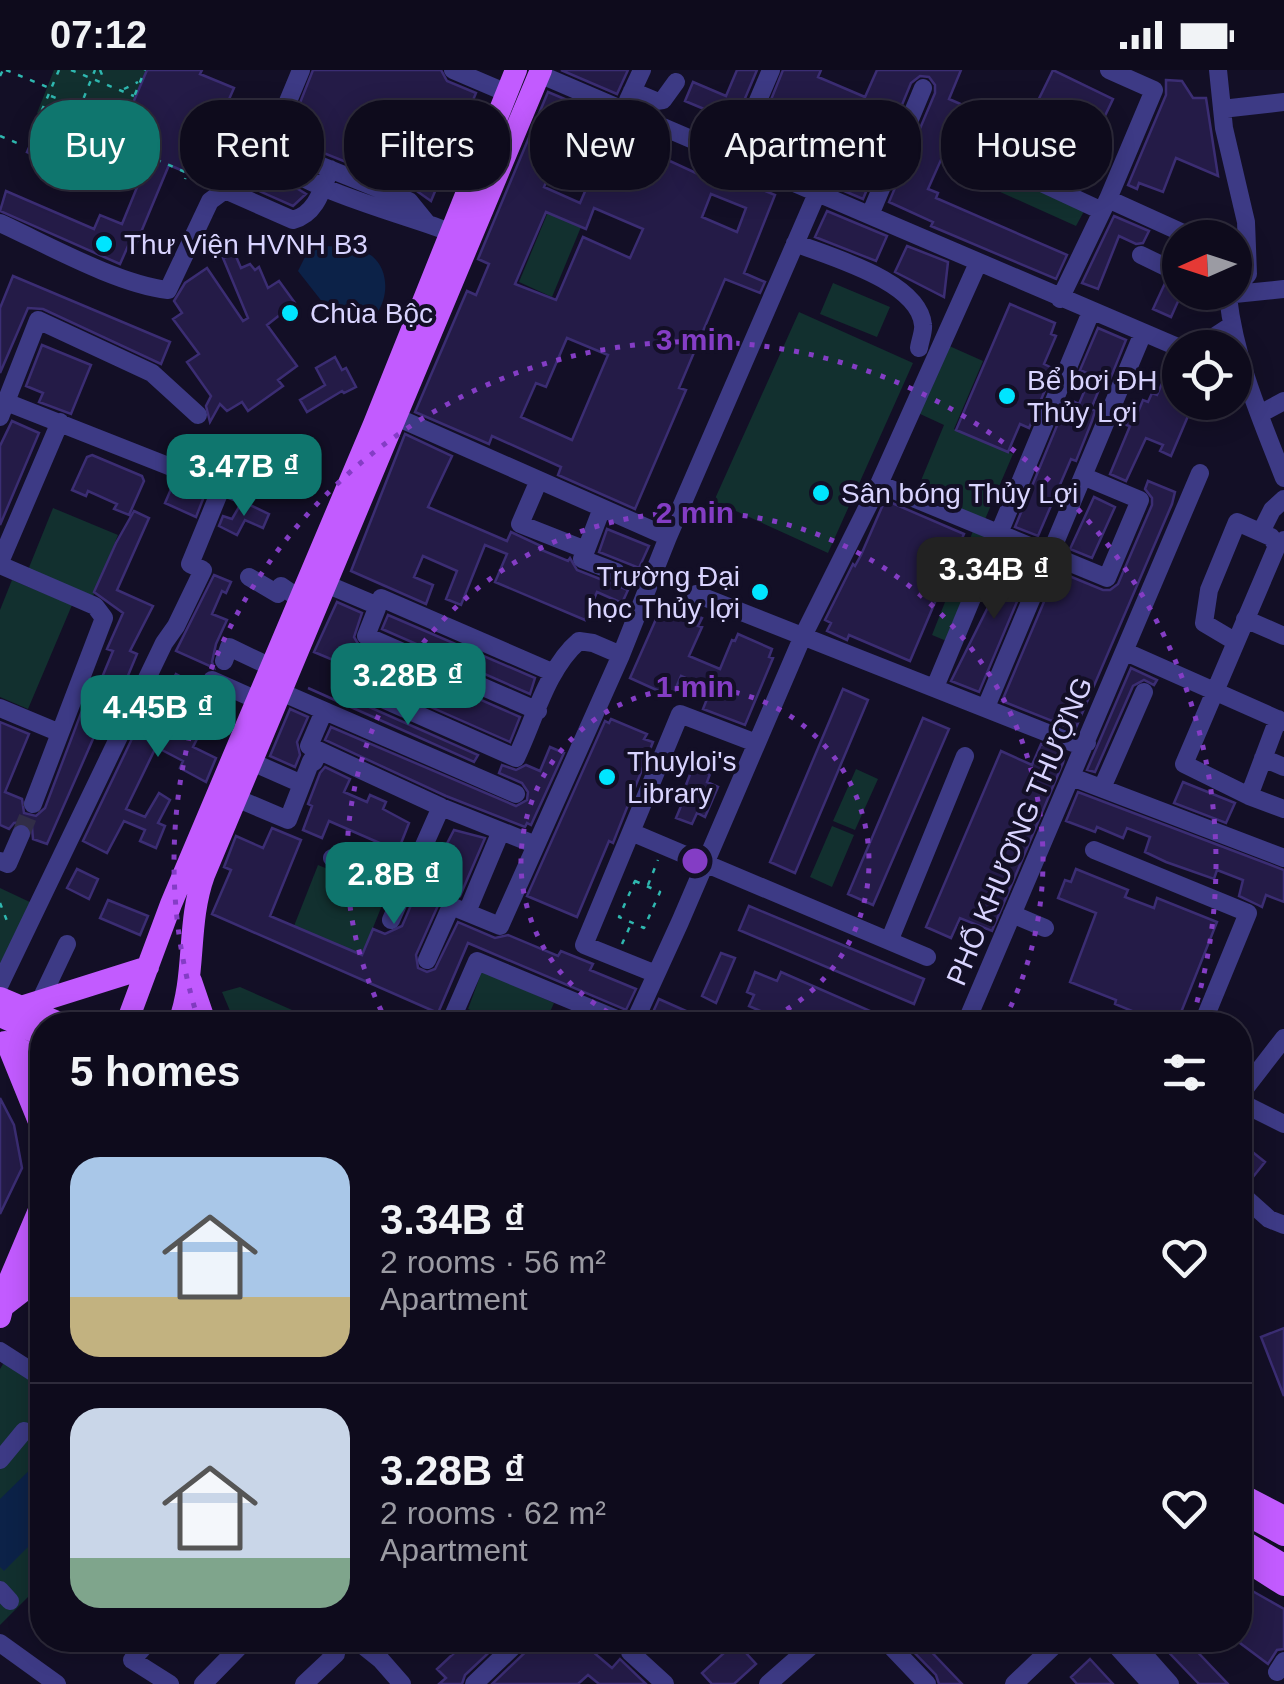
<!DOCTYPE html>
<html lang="en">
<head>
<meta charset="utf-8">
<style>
  body { margin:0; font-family:Arial,sans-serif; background:#1c1929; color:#f1f3f6; height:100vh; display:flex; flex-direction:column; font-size:38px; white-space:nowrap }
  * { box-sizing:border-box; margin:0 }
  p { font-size:32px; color:#9b9ba3 }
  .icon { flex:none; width:55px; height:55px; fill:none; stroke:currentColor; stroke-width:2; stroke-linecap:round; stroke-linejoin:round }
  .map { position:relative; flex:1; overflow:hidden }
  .sheet { position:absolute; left:30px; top:942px; width:1222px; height:640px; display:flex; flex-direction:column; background:#0e0b1c; border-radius:40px; box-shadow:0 5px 25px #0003,0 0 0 2px #2e2b3b }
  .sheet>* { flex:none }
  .banner { position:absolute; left:30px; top:30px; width:1225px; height:90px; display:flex; gap:20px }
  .needle { width:65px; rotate:267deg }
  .tools { position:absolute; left:1162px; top:150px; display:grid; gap:20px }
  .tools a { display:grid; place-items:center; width:90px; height:90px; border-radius:50%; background:#0e0b1c; box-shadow:0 5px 25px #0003,0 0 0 2px #2e2b3b; font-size:50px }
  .price { position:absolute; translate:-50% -85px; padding:0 22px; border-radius:20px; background:#0f766e; color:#fff; font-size:32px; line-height:65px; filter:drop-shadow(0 2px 5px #0008) }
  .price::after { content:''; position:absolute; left:50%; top:60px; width:30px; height:22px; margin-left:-15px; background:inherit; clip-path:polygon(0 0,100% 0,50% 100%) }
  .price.current { background:#222; color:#fff }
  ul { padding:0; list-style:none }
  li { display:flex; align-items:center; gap:30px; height:250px; padding:0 40px }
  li+li { border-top:2px solid #2e2b3b }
  li span { display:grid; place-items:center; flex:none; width:280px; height:200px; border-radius:30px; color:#555 }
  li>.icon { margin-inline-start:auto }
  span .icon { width:120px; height:120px; fill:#fffc; stroke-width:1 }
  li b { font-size:42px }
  h2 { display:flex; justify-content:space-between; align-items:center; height:120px; padding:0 40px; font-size:42px }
  .tag { padding:0 35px; border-radius:40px; background:#0e0b1c; box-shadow:0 5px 25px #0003,0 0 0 2px #2e2b3b; font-size:35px; line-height:90px }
  .tag.current { background:#0f766e; color:#fff }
  .status { display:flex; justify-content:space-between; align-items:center; height:70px; padding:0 50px; background:#0e0b1c; direction:ltr }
  .status svg { height:28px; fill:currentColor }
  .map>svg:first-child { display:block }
  .green { fill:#12302f }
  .water { fill:#0c2248 }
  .building { fill:#241b47; stroke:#3b2d73; stroke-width:2.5; fill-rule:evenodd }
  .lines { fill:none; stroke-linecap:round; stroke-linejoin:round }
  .minor-tunnel { stroke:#312d47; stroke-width:18; stroke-dasharray:18 9; stroke-linecap:butt }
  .path { stroke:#2fb8b0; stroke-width:2.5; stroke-dasharray:5 8; stroke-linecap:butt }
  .minor { stroke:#3d3a85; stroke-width:18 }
  .major { stroke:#c25bff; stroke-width:22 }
  .path-bridge { stroke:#2fb8b0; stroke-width:2.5; stroke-dasharray:5 8; stroke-linecap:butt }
  .ring { fill:none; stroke:#843dc5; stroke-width:5; stroke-dasharray:5 10 }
  .poi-dot { fill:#00e5ff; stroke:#130f26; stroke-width:4 }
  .labels { text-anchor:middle; stroke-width:8; stroke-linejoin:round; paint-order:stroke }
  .poi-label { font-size:28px; fill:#d9d4ff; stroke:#130f26; text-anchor:start }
  .street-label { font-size:28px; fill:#d9d4ff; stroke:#130f26 }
  .centre { fill:#843dc5; stroke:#130f26; stroke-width:5 }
  .ring-label { font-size:30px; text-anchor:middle; font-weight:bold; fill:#843dc5; stroke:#130f26; stroke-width:8; stroke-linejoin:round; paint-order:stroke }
</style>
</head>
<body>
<div class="status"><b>07:12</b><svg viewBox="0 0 49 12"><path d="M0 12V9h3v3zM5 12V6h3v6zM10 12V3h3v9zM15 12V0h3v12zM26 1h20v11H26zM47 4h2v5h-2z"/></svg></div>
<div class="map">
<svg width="1284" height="1614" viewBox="0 0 1284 1614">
  <rect width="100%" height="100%" fill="#130f26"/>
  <path class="green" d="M54 0H147C151 30 159 66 135 86L37 43Z
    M990 89 1088 134 1076 156 978 112Z
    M548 142 581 157 552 227 519 212Z
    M833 213 890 237 877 267 820 244Z
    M799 242 913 293 828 483 714 431Z
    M947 275 983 291 954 359 1013 384 983 454 915 425 944 355 918 343Z
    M53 438 118 465 93 526 28 500Z
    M973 461 990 468 949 572 932 565Z
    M12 510 72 535 28 639 0 627V540Z
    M856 699 878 709 855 760 833 751Z
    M832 756 854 765 832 817 810 807Z
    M318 795 387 823 362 885 294 856Z
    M0 818 34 834 0 901Z
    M482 901 554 933 545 953 505 955 468 939Z
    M240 917 326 955H236L222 922Z
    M6 1289 42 1311V1513L0 1555V1299Z"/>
  <path class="water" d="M324 176C339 177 359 177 372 186 396 205 386 254 354 255 348 255 343 253 338 252L298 201 306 185Z
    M42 1388V1463L4 1501 0 1497V1429Z"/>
  <path class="building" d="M147 0H202L200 4 234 18 212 68 205 65 188 103 169 95 134 179 128 176 120 194 0 141 6 121 94 159 100 145 122 154 158 66 149 62 154 51 130 40Z
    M313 0H441L447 11 476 23 431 131 414 119 286 68Z
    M561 0H628L617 24Z
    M737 0H757L735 52 685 31 693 12 726 26Z
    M783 0H821L818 7 865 27 877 0H961L949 29 965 36 928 119 938 123 936 128 1067 185 1056 209 931 156 933 152 889 132 935 23V15L929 7 920 6 911 13 863 129 830 115 832 109 753 74Z
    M1053 0 1113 29 1092 73 1032 43Z
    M1166 10 1182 11 1193 28H1206L1218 106 1176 88 1163 122 1139 113 1137 119 1128 115 1166 25Z
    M548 22 579 35 544 117 580 133 592 105 577 98 596 57 698 104 701 96 708 99 710 95 725 101 726 105 775 125 744 203 765 212 760 223 725 209 679 318 686 320 635 439 558 405 561 397 492 366 489 374 415 342 467 221 476 225 489 194 478 189ZM711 124 746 138 737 162 702 147ZM594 138 643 159 630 188 583 167 556 230 515 214 546 142 586 159ZM567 268 608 285 572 370 521 347 536 313 546 317Z
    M996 56 1088 100 1080 117 995 78 986 77Z
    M38 57 123 95 112 120 27 82Z
    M250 92 266 99 306 124 293 136 241 113Z
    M827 141 887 166 876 191 815 167Z
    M1114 146 1149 161 1143 173 1136 174 1119 166 1098 219 1082 213Z
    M907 176 948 192 944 227 895 202Z
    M235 184 241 198 250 194 255 200 259 197 268 218 279 211 295 233 267 255 297 296 278 310 283 316 248 341 242 332 227 341 220 334 210 352 206 336 211 326 187 292 199 284 173 249 182 243 174 231 185 213 207 198 243 251 248 248 223 188Z
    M13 206 170 272 161 294 43 239 28 238 0 303V238Z
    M1166 211 1180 216V227L1171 247 1153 239Z
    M1010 234 1055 253 1051 264 1056 266 1044 294 1054 299 1029 358 1020 354 1008 382 956 360Z
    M1098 258 1126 270 1109 312 1103 310 1091 339 1095 341 1092 351 1076 391 1071 389 1038 466 1015 457 1068 329 1079 334 1091 305 1080 300Z
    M42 275 91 295 71 344 39 332 43 323 26 316Z
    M335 287 342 300 346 298 356 317 344 323 342 321 307 342 300 330 325 315 316 298Z
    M1171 293 1180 297V332H1194L1171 386 1160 381 1163 375 1146 368 1126 411 1110 404 1130 356 1126 355 1131 344 1136 347 1143 330 1148 332 1152 323 1157 325Z
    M12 351 39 363 0 455V376Z
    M405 364 452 386 428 437 507 471 511 462 541 476 539 479 568 491 570 488 577 500 628 520 622 533 597 522 585 550 495 512 507 484 485 475 461 535 446 529 457 501 423 486 414 507 433 515 426 534 351 501Z
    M92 385 142 406 144 411 129 445 114 439 117 434 88 421 86 426 72 420 87 387Z
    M1148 411 1175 422 1172 434 1075 660 1002 631 1057 501 1103 520H1110L1118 514 1152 435V428L1145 419Z
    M174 412 205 424 196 447 165 433Z
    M1094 427 1115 437 1092 488 1070 479Z
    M885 430 964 464 910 591 849 565 847 570 827 561 831 553 825 550 853 494 855 496 861 485Z
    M250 435 269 444 263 458 245 450 237 465 219 456 223 446 232 449 239 437Z
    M134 441 149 448 117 520 153 536 130 581 137 584 107 656 100 653 47 774 33 769 32 757 25 752 14 753 9 759 0 755V652L29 664 5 722 22 729 24 743 36 746 45 738 83 638 88 641 113 581 107 579 123 543 94 522 116 473Z
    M607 459 649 476 639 498 599 482Z
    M1006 480 1032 491V496L979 622 951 611 990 533 999 512 993 509Z
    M214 505 231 512 226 523 222 521 212 544 227 550 216 574 212 592 214 598 176 581Z
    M337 532 362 543 354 567 360 577 520 647 510 672 347 600 334 602 338 592 314 582Z
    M668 533 702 548 698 556 702 557 689 586 720 599 732 570 735 571 738 564 772 579 769 587 773 588 745 655 703 639 711 619 681 606 672 627 630 608 660 540 664 541Z
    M388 545 535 608 530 624 382 559Z
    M1131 598 1157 610 1154 615 1144 610 1133 616 1095 702 1087 700Z
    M176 604 231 633 219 656 207 649 193 677 216 688 206 712 180 698 183 691 156 677 126 739 145 747 159 723 170 730 158 753 165 756 156 778 140 771 145 760 124 751 107 783 83 771 140 652 146 656Z
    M308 618 337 631 340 624 478 685 474 692Z
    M843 619 868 630 795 803 770 792Z
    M290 639 308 647 297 672 300 685 295 697 270 686Z
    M923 648 949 659 873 835 848 824Z
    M611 649 647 664 644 669 653 672 613 773 609 771 577 847 527 826 605 651 609 653Z
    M331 657 516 736 527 730 528 722 522 713 499 703 502 695 516 700 526 695 540 701 550 677 564 683 531 755 527 753 525 757 446 726 325 670Z
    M1041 674 1065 683 1063 693 992 861 960 848 951 868 926 857 1001 681 1032 695Z
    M325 697 350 709 344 722 367 732 370 725 386 732 383 739 409 753 398 781 329 751 322 768 303 760 312 736 308 734 320 703Z
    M693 697 710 704 707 712 718 717 705 747 697 743 692 754 676 748 681 736 678 735Z
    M1183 712 1235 733 1226 753 1174 733Z
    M1078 722 1284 800V832L1266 825 1262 837 1258 835 1239 826 1243 810 1217 800 1214 809 1166 792 1145 782 1150 767 1127 758 1123 768 1097 757 1095 762 1066 751Z
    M272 758 301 770 270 846 362 885 373 859 385 864 402 856 412 833 416 834 430 793 436 795 454 760 485 768 460 826 448 824 440 831 416 885 418 898 427 902 435 899 458 852 495 868 508 865 558 886 561 881 593 894 590 900 636 919 626 940 468 873 438 943 212 844 231 800 224 797 236 766 263 778Z
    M77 799 98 809 89 829 67 818Z
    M1076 799 1128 820 1125 827 1154 838 1157 828 1217 852 1176 955H1166L1115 934 1116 930 1070 912 1096 843 1058 828 1065 810 1071 812Z
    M108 830 148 846 140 865 100 848Z
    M749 836 924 909 914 934 739 860Z
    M721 883 735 888 716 933 702 926Z
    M755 902 777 911 781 902 902 955H792L749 936 754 925 747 922Z
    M659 929 695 945 691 955H658L649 951Z
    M0 1028 14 1055 22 1098 0 1144Z
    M1240 1072 1265 1092 1248 1113 1240 1111Z
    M1284 1258V1326L1261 1267Z
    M1240 1514 1284 1539V1579L1277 1580 1268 1594 1240 1573Z
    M434 1570H496L499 1573 465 1605 462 1614H439L446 1608 437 1599 453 1584Z
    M538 1570H579L612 1598 620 1589 646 1614H599L588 1605 578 1614H492Z
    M915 1570H920L962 1614H939L936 1605 908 1576Z
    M1157 1570H1186L1228 1614H1199Z
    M736 1572 756 1594 734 1614H712L702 1603Z
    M1090 1589 1113 1614H1077L1071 1607Z"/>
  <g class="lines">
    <path class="minor-tunnel" d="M21 764 33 734"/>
    <path class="path" d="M6 0 47 17
      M59 0 42 40 137 81 135 86
      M71 0 134 26
      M100 0 105 12
      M0 6 3 0
      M124 19 138 12
      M51 26 147 66
      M74 52 95 0
      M137 63V81L187 103 185 109
      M0 66 22 75
      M124 74 122 56 145 0
      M125 74 149 48
      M230 88 258 102 259 99
      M635 811 660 822 644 858 619 847Z
      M648 815 658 790
      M0 833 9 856
      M622 874 631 854
      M474 942 505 955
      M534 955H543
      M547 955 552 943"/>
    <path class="minor" d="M453 0 507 23
      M1218 0 1224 58 1246 152 1248 204 1235 219
      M539 4 1180 278
      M632 21 656 31 663 30 676 12
      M628 30 642 0
      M1222 39 1284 32
      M245 73 267 82 282 80 409 131 426 152
      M267 82C294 117 407 145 450 162
      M267 82 301 0
      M734 87 771 0
      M990 89 1102 141
      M1108 129 1194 168
      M870 145 923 18
      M0 153C48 175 117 214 168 220L210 131 225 120 293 150C316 144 322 120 330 99
      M795 173C830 187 919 211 923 255 924 261 920 271 919 278
      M1141 185 1180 204
      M1232 222 1228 227C1235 290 1261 349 1284 408
      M1225 225 1284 219
      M1060 229 1108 129 1154 20 1109 0
      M1197 278 1232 255
      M6 332 242 425
      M1260 344 1284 331
      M394 346 668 467
      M0 347 38 250 152 303 198 345
      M539 410 520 454 586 480 602 438
      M879 414 1107 508 1140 430 1085 407
      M1261 462 1272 440 1284 429
      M1284 470 1277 476 1184 694 1249 726 1284 739
      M586 480 582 489 616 502
      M0 492 60 352
      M0 495 95 536 104 548 33 734
      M249 507 278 524 281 516 300 529
      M326 514 378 536
      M696 524 1073 673H1087
      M1245 549 1284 566
      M1236 572 1204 553 1209 520 1237 452 1271 467 1277 476
      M1126 582 1284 652
      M224 591 229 577 271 597
      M212 610 257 630
      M342 611 516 688C534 651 547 598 579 571L593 573 621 585
      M935 617 1091 242
      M281 622 516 724
      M986 637 1143 263
      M0 638 60 663
      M324 641 309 676 441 737 536 775
      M538 641 366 566 381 528 554 603
      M1263 688 1284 697
      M252 692 302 714
      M1072 707 1284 788
      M1102 718 1144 622
      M1249 726 1278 649
      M236 728 288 750 311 691 314 692 319 681
      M631 762 927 887
      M1094 780 1248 843 1202 955
      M332 788 406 818
      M0 791 8 794 21 764
      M467 842 501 761
      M1012 844 1045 858
      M391 850 441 737
      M890 869 965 686
      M427 890 451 836 500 856 621 585 668 467 818 121
      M656 904 584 875 680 644 756 673
      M0 914 164 573 176 556 203 500 190 494 222 416
      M40 931 67 874
      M449 955 477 891 631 955
      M633 955 680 852 802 568 879 414 978 193
      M965 955 1200 403
      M1240 1025 1284 968
      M1240 1032 1284 1054
      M1240 1123 1269 1149 1284 1155
      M0 1281 42 1308
      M0 1390 24 1361
      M0 1520 10 1531
      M150 1570 132 1590 170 1614
      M356 1570 381 1590 402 1614
      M885 1570 927 1614
      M1111 1570 1151 1614
      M1131 1570 1170 1614
      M0 1573 57 1614
      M630 1582 665 1614
      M1277 1602 1284 1591
      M203 1614 246 1570
      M304 1614 336 1584 318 1570
      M474 1614 520 1570
      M768 1614 818 1570
      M1014 1614 1060 1570"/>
    <path class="major" d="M191 911 206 955
      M0 928 64 955
      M21 937 148 897
      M0 946 42 965
      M126 955 171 834 374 354 516 0
      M178 955C197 906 186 855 204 805L541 0
      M5 972 42 990
      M7 973 42 1059
      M6 1234 28 1217 42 1189
      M0 1247 9 1211 42 1133
      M1240 1424 1284 1447
      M1240 1441 1284 1465
      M1240 1469 1284 1495
      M1240 1487 1284 1515"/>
    <path class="path-bridge" d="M476 75 511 90"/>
  </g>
  <g class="ring">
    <path d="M635 955A174 174 0 1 1 755 955"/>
    <path d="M388 954A348 348 0 1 1 1002 954"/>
    <path d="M199 952A521 521 0 1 1 1191 952"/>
  </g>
  <g class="poi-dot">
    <circle cx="104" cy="174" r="10"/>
    <circle cx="290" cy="243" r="10"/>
    <circle cx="1007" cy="326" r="10"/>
    <circle cx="821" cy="423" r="10"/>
    <circle cx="760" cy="522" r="10"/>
    <circle cx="607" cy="707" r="10"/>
  </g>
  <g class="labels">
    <g class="poi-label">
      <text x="124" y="184">Thư Viện HVNH B3</text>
      <text x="310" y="253">Chùa Bộc</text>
      <text x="1027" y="320">Bể bơi ĐH<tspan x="1027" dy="32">Thủy Lợi</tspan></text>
      <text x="841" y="433">Sân bóng Thủy Lợi</text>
      <text x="740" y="516" text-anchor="end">Trường Đại<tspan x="740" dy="32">học Thủy lợi</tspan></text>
      <text x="627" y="701">Thuyloi's<tspan x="627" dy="32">Library</tspan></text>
    </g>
    <g class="street-label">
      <text transform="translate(1019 761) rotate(-67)" y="10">PHỐ KHƯƠNG THƯỢNG</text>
    </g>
  </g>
  <circle cx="695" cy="791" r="15" class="centre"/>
  <g class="ring-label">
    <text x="695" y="280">3 min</text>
    <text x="695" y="453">2 min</text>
    <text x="695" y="627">1 min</text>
  </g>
</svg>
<div class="tools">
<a><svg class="needle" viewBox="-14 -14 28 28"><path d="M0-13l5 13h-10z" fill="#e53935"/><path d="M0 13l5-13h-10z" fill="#9b9ba3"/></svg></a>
<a><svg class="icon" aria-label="locate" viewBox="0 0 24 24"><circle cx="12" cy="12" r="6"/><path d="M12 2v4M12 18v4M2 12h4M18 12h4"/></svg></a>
</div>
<b class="price" style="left:244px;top:449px">3.47B ₫</b>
<b class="price current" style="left:994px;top:552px">3.34B ₫</b>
<b class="price" style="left:408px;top:658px">3.28B ₫</b>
<b class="price" style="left:158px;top:690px">4.45B ₫</b>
<b class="price" style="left:394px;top:857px">2.8B ₫</b>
<div class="banner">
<a class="tag current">Buy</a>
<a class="tag">Rent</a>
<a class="tag">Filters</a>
<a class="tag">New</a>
<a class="tag">Apartment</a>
<a class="tag">House</a>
</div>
<section class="sheet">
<h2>5 homes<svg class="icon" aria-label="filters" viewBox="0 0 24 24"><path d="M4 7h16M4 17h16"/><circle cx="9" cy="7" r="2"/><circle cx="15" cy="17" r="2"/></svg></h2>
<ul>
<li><span style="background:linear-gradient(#a9c7e8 70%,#c2b280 0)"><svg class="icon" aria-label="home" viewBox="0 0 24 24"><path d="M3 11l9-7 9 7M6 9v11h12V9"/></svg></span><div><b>3.34B ₫</b><p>2 rooms · 56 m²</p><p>Apartment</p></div><svg class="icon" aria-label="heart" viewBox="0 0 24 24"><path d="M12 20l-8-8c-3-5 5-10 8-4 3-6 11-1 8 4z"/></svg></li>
<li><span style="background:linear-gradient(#c9d6e8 75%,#7fa58c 0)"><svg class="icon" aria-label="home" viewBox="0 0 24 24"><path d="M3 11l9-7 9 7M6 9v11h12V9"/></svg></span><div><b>3.28B ₫</b><p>2 rooms · 62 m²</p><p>Apartment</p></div><svg class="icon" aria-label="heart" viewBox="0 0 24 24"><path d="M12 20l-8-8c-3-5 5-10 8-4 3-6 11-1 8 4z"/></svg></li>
</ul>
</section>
</div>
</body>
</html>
